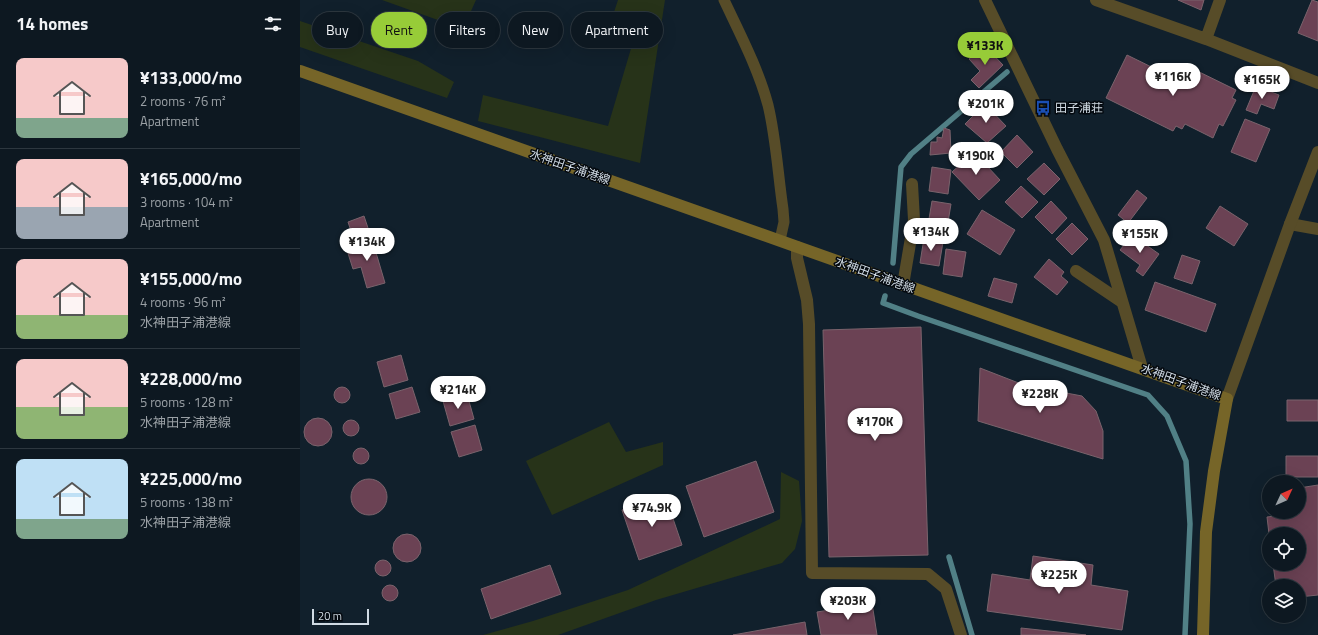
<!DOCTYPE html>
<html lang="en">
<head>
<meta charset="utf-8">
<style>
  body { margin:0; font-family:"Titillium Web","Noto Sans JP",sans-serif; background:#16212a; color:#f1f3f6; height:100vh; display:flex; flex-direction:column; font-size:15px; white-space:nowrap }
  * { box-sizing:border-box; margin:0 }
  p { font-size:13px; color:#9aa0a5 }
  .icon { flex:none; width:22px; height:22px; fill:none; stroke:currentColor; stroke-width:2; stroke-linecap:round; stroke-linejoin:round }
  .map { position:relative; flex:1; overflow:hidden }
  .panel { display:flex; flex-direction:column; background:#0d1821; width:300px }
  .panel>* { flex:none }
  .banner { position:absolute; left:12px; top:12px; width:380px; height:36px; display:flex; gap:8px }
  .needle { width:26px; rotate:46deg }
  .buttons { position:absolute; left:962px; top:475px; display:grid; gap:8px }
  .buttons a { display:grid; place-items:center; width:44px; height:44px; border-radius:50%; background:#0d1821; box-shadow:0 4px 16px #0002,0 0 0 1px #2d373f; font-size:20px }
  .scale { position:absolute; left:12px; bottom:10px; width:57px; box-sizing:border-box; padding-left:4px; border:2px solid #d0dae3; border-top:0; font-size:11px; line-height:14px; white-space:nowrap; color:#d0dae3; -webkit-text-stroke:3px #04090f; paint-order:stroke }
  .price { position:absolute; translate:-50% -34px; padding:0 9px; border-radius:14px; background:#fff; color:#222; font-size:13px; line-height:26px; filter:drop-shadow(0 1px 2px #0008) }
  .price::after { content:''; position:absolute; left:50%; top:24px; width:12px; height:9px; margin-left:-6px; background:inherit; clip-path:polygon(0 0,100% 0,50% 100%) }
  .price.selected { background:#97cc38; color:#111 }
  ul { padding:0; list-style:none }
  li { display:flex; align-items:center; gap:12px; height:100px; padding:0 16px }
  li+li { border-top:1px solid #2d373f }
  li span { display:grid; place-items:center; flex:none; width:112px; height:80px; border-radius:8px; color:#555 }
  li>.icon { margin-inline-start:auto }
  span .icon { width:48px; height:48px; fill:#fffc; stroke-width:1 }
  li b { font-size:17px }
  h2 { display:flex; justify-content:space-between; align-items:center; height:48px; padding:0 16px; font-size:17px }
  .pill { padding:0 14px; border-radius:18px; background:#0d1821; box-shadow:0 4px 16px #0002,0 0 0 1px #2d373f; font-size:14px; line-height:36px }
  .pill.selected { background:#97cc38; color:#111 }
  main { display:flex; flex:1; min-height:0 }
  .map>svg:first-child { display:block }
  .green { fill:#273319 }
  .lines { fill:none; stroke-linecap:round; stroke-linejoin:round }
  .stream { stroke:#518086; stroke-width:5.5 }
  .building { fill:#6b4254; stroke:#7a636c }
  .service { stroke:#574c28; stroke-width:11 }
  .minor { stroke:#574c28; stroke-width:12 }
  .tertiary { stroke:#574c28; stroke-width:12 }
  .secondary { stroke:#766528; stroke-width:12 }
  .labels { text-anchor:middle; stroke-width:3; stroke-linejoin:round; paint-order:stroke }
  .poi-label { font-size:12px; fill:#d0dae3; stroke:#04090f; text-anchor:start }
  .street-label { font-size:12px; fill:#d0dae3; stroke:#04090f }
</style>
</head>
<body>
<main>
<section class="panel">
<h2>14 homes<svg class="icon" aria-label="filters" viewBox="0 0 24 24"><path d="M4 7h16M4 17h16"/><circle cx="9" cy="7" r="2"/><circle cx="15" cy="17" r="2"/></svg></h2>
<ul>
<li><span style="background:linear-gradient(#f6c9c9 75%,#7fa58c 0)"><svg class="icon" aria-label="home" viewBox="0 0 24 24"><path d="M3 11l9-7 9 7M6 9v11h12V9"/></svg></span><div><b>¥133,000/mo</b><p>2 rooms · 76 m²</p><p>Apartment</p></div></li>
<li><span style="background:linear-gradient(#f6c9c9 60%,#9aa5b1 0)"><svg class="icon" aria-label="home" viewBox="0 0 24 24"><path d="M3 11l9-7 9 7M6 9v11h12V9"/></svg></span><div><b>¥165,000/mo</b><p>3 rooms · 104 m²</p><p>Apartment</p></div></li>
<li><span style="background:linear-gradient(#f6c9c9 70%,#8fb573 0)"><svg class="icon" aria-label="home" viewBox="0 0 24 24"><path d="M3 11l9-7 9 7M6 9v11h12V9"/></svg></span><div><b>¥155,000/mo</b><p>4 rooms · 96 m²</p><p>水神田子浦港線</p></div></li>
<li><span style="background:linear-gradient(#f6c9c9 60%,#8fb573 0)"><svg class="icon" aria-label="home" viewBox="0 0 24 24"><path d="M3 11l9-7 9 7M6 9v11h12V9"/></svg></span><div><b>¥228,000/mo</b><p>5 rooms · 128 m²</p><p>水神田子浦港線</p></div></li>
<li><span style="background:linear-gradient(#bfe0f5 75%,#7fa58c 0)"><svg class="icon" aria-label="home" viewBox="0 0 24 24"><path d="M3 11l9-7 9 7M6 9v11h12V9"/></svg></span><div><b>¥225,000/mo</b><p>5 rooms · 138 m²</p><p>水神田子浦港線</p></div></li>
</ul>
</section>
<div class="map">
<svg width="1018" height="635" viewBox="0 0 1018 635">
  <rect width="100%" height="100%" fill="#11202c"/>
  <path class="green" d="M82 0H176L163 29Z
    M318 0H365L340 163 178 121 183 95 308 126 338 25 314 12Z
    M0 21 118 61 154 82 147 98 0 47Z
    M309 422 326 452 363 442V465L252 515 226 461Z
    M481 472 499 481 502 521 495 549 482 563 356 600 258 635H183L233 621 328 590 480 519Z"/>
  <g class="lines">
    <path class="stream" d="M593 263 601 167 611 154 707 72
      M585 296 583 303 618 316 848 395 867 416 886 461 890 524 885 635
      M649 557 672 635"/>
  </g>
  <path class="building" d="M878 0H904L901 10Z
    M1012 0 1018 2V41L998 33Z
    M684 45 703 65 679 88 671 80 680 71 669 59Z
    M827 55 880 81 887 66 936 90 932 98 936 100 923 126 919 124 913 138 885 124 882 129 876 126 873 131 806 98Z
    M956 86 979 95 974 109 961 104 957 114 946 110Z
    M685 104 706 126 687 143 665 124Z
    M945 119 970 129 956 162 931 152Z
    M644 128 650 130 651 153 630 155 631 142H637V137L642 138Z
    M717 135 733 152 717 168 701 152Z
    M674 152 700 180 679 200 652 172Z
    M744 163 760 179 744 195 727 179Z
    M632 167 651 170 648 194 629 191Z
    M721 186 738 202 722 218 705 202Z
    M837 190 847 198 828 223 818 215Z
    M632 201 651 204 647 228 628 225Z
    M751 201 767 218 752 234 735 217Z
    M920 206 948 224 934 246 906 228Z
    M682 210 715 230 700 255 667 234Z
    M64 216 69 231 53 237 48 222Z
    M772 223 788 239 772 255 756 239Z
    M832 235 859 254 843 276 836 271 840 265 820 250Z
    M624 238 643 242 639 266 620 263Z
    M72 239 85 283 67 288 61 267 53 269 46 247Z
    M646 249 666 252 662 277 643 274Z
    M882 255 900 261 892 284 874 278Z
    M749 259 764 272 761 276 768 282 757 295 734 277Z
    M694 278 717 284 712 303 688 296Z
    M855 282 916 304 906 332 845 310Z
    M621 327 628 555 529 557 523 330Z
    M101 355 108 380 84 387 77 362Z
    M680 368 747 394 761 392 782 396 796 411 803 431V459L678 421Z
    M112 387 120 412 96 419 89 394Z
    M34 395a8 8 0 1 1 16 0a8 8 0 1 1-16 0Z
    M167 394 174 419 150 426 143 401Z
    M987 400H1018V421H987Z
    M4 432a14 14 0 1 1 28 0a14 14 0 1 1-28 0Z
    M43 428a8 8 0 1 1 16 0a8 8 0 1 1-16 0Z
    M175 425 182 450 159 457 151 432Z
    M53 456a8 8 0 1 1 16 0a8 8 0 1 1-16 0Z
    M986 456H1018V477H986Z
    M456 461 474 512 404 537 386 486Z
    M51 497a18 18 0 1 1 36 0a18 18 0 1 1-36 0Z
    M1018 485V595L999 597V586H976L973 564H999V534H969L967 517 992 514V512H999V488Z
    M365 495 382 545 339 560 322 510Z
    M93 548a14 14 0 1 1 28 0a14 14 0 1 1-28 0Z
    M733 556 793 565 791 585 828 591 822 630 687 611 692 574 730 580Z
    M75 568a8 8 0 1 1 16 0a8 8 0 1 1-16 0Z
    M250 565 261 594 191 619 181 589Z
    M82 593a8 8 0 1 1 16 0a8 8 0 1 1-16 0Z
    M572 603 577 635H521L517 612Z
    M505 622 507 635H433Z
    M721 628 786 635H721Z"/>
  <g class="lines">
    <path class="service" d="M424 0C440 34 458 68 468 105 476 138 478 175 483 209L484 222 480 240"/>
    <path class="minor" d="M685 0 757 149 804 240 842 368
      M796 0 906 39 1018 83
      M906 39 920 0
      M990 224 1018 229
      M497 247V258L507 300 509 324 512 573 628 574 646 589 661 635
      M776 271 822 302
      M603 285 614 220 612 184"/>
    <path class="tertiary" d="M927 399 990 224 1018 152"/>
    <path class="secondary" d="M0 71 927 399 914 471 906 532 903 635"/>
  </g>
  <defs>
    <g id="bus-bare" transform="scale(1.2)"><path d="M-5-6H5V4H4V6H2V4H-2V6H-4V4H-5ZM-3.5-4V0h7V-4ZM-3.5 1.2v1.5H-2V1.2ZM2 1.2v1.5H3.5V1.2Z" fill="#1a4fb4" stroke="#04090f" stroke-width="2.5" paint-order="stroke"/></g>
  </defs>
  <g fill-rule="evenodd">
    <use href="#bus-bare" x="743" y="108"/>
  </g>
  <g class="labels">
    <g class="poi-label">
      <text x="755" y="112">田子浦荘</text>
    </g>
    <g class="street-label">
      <text transform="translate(270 167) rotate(19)" y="4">水神田子浦港線</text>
      <text transform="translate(575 275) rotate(20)" y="4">水神田子浦港線</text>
      <text transform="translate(881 382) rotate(20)" y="4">水神田子浦港線</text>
    </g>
  </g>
</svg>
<div class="buttons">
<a><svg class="needle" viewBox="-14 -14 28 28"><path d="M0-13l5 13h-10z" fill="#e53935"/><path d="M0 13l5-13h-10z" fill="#9aa0a5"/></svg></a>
<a><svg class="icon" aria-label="locate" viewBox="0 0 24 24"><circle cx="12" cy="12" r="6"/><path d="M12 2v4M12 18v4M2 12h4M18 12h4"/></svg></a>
<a><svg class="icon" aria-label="layers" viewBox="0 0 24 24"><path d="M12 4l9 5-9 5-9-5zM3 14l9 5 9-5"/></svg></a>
</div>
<div class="scale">20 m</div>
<b class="price selected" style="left:685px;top:66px">¥133K</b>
<b class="price" style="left:873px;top:97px">¥116K</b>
<b class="price" style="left:962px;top:100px">¥165K</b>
<b class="price" style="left:686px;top:124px">¥201K</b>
<b class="price" style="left:676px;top:176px">¥190K</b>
<b class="price" style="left:631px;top:252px">¥134K</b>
<b class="price" style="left:840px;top:254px">¥155K</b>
<b class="price" style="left:67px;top:262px">¥134K</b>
<b class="price" style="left:158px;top:410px">¥214K</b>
<b class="price" style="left:740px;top:414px">¥228K</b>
<b class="price" style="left:575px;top:442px">¥170K</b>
<b class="price" style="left:352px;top:528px">¥74.9K</b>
<b class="price" style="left:759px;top:595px">¥225K</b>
<b class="price" style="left:548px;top:621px">¥203K</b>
<div class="banner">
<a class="pill">Buy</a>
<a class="pill selected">Rent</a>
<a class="pill">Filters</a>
<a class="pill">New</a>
<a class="pill">Apartment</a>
</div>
</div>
</main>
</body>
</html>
